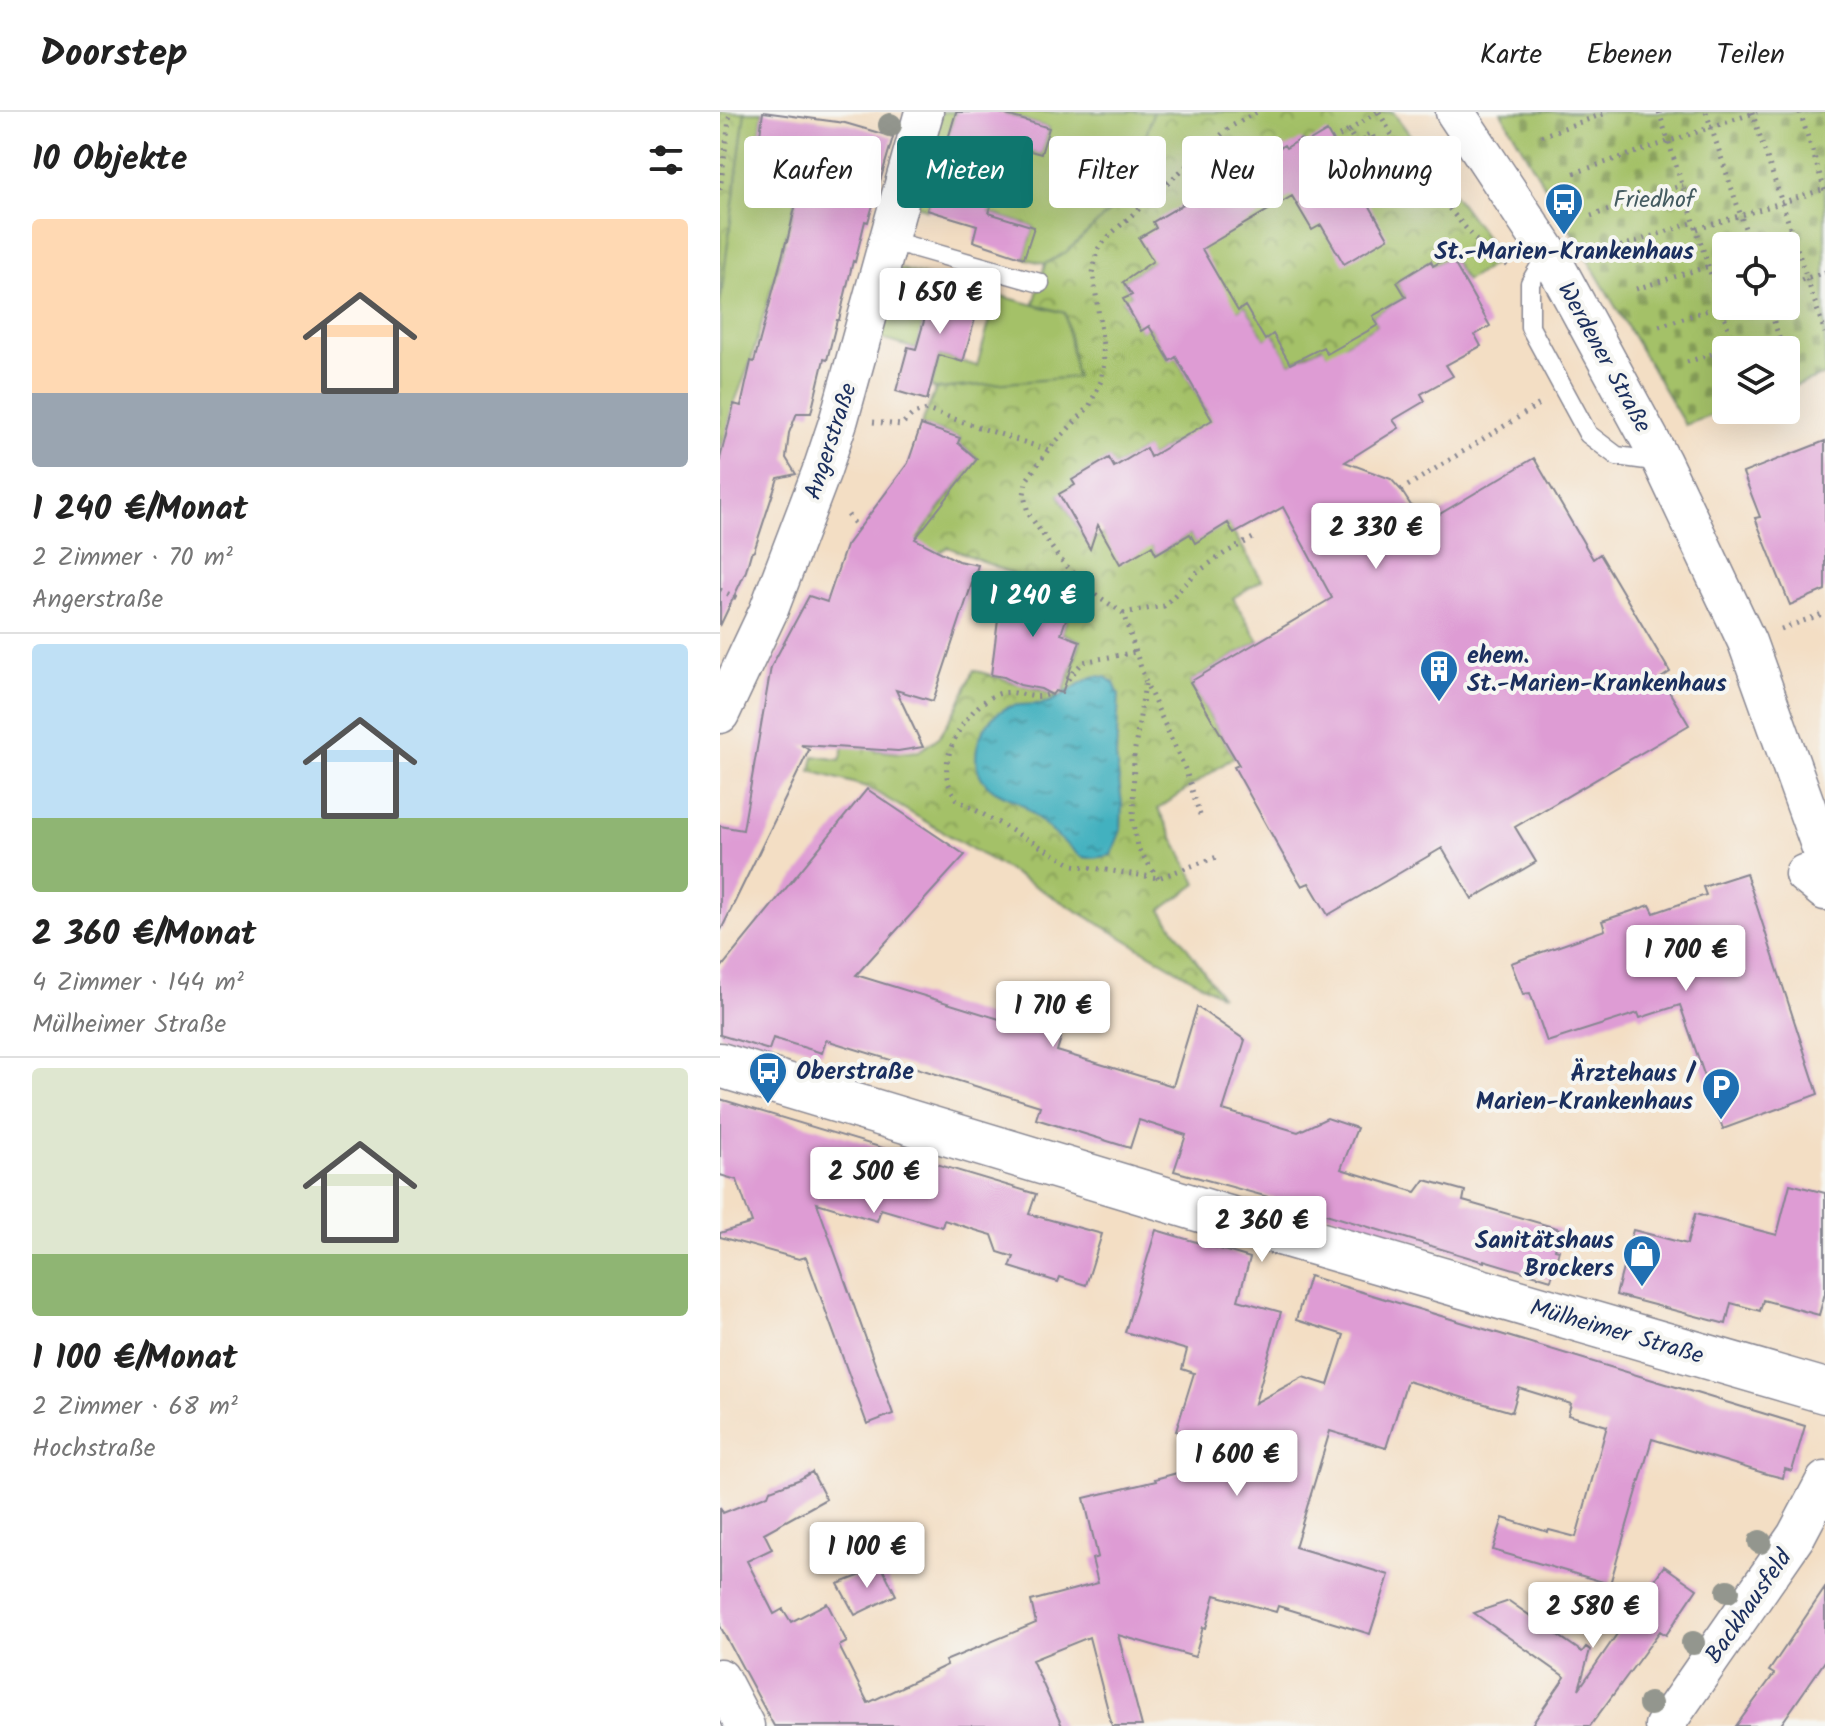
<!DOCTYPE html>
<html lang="de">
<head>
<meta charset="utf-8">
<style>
  body { margin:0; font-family:Kalam,sans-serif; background:#f6f6f6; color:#222; height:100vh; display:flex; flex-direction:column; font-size:30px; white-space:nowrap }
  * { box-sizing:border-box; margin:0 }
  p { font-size:26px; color:#767676 }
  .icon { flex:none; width:44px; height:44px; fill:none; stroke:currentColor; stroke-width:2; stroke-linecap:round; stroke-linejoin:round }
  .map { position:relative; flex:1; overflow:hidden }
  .details { display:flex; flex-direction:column; background:#fff; width:720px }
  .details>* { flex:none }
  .guide { position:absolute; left:24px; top:24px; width:760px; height:72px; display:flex; gap:16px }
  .fabs { position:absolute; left:992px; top:120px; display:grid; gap:16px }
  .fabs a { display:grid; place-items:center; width:88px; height:88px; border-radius:8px; background:#fff; box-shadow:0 8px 32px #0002; font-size:40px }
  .price { position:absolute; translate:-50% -68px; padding:0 18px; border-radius:8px; background:#fff; color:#222; font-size:26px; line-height:52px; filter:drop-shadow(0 2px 4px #0008) }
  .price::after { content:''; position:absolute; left:50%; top:48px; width:24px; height:18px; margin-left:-12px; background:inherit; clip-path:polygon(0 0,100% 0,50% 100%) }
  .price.selected { background:#0f766e; color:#fff }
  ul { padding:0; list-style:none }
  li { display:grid; align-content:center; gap:16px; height:424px; padding:0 32px }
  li+li { border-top:2px solid #e0e0e0 }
  li span { display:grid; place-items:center; height:248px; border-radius:8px; color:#555 }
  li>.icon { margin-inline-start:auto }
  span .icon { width:144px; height:144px; fill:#fffc; stroke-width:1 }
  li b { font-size:34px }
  h2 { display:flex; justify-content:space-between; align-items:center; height:96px; padding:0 32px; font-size:34px }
  .tag { padding:0 28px; border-radius:8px; background:#fff; box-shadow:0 8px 32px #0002; font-size:28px; line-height:72px }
  .tag.selected { background:#0f766e; color:#fff }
  header { display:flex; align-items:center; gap:48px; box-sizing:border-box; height:112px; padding:0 40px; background:#fff; border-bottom:2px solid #e0e0e0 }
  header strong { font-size:38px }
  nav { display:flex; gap:44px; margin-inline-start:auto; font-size:28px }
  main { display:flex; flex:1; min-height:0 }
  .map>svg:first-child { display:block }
  .cemetery { fill:url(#cemetery-stones); stroke:#607862; stroke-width:2; fill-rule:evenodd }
  .park { fill:url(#park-crowns); stroke:#607862; stroke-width:2 }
  .garden { fill:#a4c167; stroke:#607862; stroke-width:2 }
  .water { fill:url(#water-ripples); stroke:#2f708e; stroke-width:2 }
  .building { fill:#de9cd4 }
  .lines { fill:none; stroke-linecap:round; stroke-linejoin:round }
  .lane-casing { stroke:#878691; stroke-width:21 }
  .street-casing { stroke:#878691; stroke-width:41 }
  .secondary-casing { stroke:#878691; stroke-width:47 }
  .path { stroke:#878691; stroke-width:5; stroke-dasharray:2 6; stroke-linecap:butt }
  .lane { stroke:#fff; stroke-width:18 }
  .street { stroke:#fff; stroke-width:38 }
  .secondary { stroke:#fff; stroke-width:44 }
  .tree { fill:#93968e }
  .labels { text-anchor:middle; stroke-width:8; stroke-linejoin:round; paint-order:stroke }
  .park-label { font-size:24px; fill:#445b61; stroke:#f6f6f2 }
  .poi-label { font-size:24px; font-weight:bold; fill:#1b2f5e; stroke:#f6f6f2; text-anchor:start }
  .street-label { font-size:24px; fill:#1b2f5e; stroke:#f6f6f2 }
</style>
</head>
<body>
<header>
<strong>Doorstep</strong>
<nav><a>Karte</a><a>Ebenen</a><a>Teilen</a></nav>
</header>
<main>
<section class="details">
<h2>10 Objekte<svg class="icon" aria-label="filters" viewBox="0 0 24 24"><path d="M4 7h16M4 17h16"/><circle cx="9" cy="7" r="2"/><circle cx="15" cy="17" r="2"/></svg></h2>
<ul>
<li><span style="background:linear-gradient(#ffd9b3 70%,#9aa5b1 0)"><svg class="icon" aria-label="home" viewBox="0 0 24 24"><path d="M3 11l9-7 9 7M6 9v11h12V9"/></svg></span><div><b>1 240 €/Monat</b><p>2 Zimmer · 70 m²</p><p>Angerstraße</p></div></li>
<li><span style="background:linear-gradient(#bfe0f5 70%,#8fb573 0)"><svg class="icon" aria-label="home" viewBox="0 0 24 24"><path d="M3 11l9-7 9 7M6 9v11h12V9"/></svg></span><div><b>2 360 €/Monat</b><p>4 Zimmer · 144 m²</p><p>Mülheimer Straße</p></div></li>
<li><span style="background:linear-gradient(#dfe7d0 75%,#8fb573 0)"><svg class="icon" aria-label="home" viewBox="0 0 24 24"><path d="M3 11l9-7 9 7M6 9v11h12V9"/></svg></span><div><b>1 100 €/Monat</b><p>2 Zimmer · 68 m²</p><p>Hochstraße</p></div></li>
</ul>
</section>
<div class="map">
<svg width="1105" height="1614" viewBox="0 0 1105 1614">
  <defs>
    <pattern id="cemetery-stones" width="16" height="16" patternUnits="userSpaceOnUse" patternTransform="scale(2)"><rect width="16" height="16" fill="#a4c167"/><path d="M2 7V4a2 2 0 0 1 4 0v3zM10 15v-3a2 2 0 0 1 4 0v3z" fill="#859d58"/></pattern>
    <pattern id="park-crowns" width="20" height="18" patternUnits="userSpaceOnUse" patternTransform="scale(2)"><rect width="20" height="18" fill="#a4c167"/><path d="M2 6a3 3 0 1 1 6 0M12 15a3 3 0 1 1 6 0" fill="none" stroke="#859d58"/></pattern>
    <pattern id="water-ripples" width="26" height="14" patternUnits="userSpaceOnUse" patternTransform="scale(2)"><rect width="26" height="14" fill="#43b1bf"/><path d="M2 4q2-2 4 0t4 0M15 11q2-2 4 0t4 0" fill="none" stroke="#37909e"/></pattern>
  </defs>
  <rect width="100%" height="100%" fill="#f6f6f2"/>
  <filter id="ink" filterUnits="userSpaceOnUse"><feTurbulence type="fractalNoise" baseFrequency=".0125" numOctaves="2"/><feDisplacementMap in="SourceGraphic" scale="16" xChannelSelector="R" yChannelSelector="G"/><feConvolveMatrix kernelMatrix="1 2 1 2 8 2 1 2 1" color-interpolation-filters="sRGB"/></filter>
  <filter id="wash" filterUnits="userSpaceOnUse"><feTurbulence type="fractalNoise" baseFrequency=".006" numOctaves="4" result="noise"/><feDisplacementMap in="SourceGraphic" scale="32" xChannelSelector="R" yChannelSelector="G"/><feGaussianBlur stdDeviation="1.8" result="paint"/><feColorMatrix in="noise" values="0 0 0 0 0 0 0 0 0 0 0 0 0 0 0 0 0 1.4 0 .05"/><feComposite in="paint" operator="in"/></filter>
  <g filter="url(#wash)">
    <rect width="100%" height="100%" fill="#f3dec4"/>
    <path class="cemetery" d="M781 0H1105V263L1066 277V238H1006V298L965 313ZM1006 134H1066V194H1006Z"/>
    <path class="park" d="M0 0H25L0 193Z
      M433 0H673L782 147 746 169 730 144 713 154 710 150 677 170 686 185 653 204 658 213 626 231 612 251 602 235 570 252 554 223 545 228 525 194 518 199 433 149 403 170 412 183 403 188 421 218 429 214 449 248 456 245 497 317 462 326 430 345 425 337 394 355 388 347 352 368 355 373 339 383 367 431 383 422 432 434 436 442 470 422 475 430 508 411 542 468 513 486 539 529 470 570 514 645 438 697 477 772 441 798 501 884 147 675 91 659 94 644 120 648 128 621 154 638 179 641 199 639 219 625 237 596 254 558 342 585 361 529 342 521 353 490 327 476 228 435 214 443 196 429 257 346 238 331 240 326 201 313 216 277 356 264 345 201 314 192 325 152 345 141 409 81Z"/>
    <path class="garden" d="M25 0H43L34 66 80 75 31 249 14 292 0 350V193Z
      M222 0H236L207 98 197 93Z
      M284 0H433L409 81 345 141 325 152 304 146 314 115 269 101 289 33 321 42 329 16 284 2Z
      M177 156 216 167 196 237 158 226Z
      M277 183 345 201 356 265 216 277 211 275 219 243 257 254Z"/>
    <path class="water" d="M376 564 385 565 394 571 399 583 396 645 402 692 401 718 391 743C381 745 369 748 360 744 357 742 354 739 351 736 334 723 321 708 305 695 292 684 275 684 264 669 245 645 263 602 292 594 304 591 317 594 329 590 347 583 358 569 376 564Z"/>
    <g id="blocks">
      <path class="building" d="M43 0 125 11 173 25 148 110 145 109 135 150 133 149 119 208H117L107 248 104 247 91 301H77L69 321 66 346 76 362 58 366 34 439 31 441 26 459 0 514V346L14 292 21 294 31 249 34 250 66 130H67L80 74 34 66Z
        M236 0H277L329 16 321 42 289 33 269 101 314 115 304 146 253 129 257 113 207 98Z
        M607 19 668 126 624 152 601 113 592 118 572 84 482 137 518 199 525 194 545 228 553 222 570 252 603 235 607 242 658 213 653 204 686 185 677 170 711 149 713 154 730 144 770 214 755 223 761 234 726 253 733 264 701 282 705 289 673 308 679 316 625 350 671 367 681 378 703 412 814 346 873 447 880 442 950 560 941 566 969 613 795 715 816 750 752 787 722 736 608 803 589 771 582 774 562 741 514 655 519 653 470 570 612 486 563 395 514 422 508 411 475 431 470 422 436 442 432 434 400 452 378 413 370 437 339 382 355 373 352 368 389 346 394 355 426 336 430 345 492 308 456 245 450 249 429 214 421 219 403 187 412 183 403 170 433 149 419 126 436 116 433 110 564 33 566 36 581 27 585 32Z
        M216 167 257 178 260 189 243 250 219 243 207 288 176 279 188 235 196 237Z
        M201 313 240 326 238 331 257 347 195 427 238 449 258 453 213 589 176 578 203 635 178 639 81 633 89 638 0 820V714L23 718 51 555 89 484 107 490 126 434 188 351Z
        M1105 329V478L1070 493 1035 406 1040 405 1023 361Z
        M283 468 352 490 341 522 360 529 342 581 335 579 332 583 321 577 300 573 284 565 271 563Z
        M147 677 245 743 136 863 341 926 337 939 453 974 477 895 525 928 503 998 578 1020 607 1006 637 1016 621 1057 696 1080 705 1068 745 1079 743 1089 840 1117 835 1137 839 1138 831 1168 764 1148V1150L563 1089 454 1059 466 1023 419 1008 410 1036 316 1007 320 994 106 928 102 941 53 926 49 938 0 923V857Z
        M1026 761 1098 982 1003 1017 960 893 920 906 918 901 827 930 810 881 803 882 791 851 885 818 882 809 930 793 934 801 986 783 983 775Z
        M0 987 316 1082 309 1102 382 1122 366 1173 340 1165 338 1170 290 1155 294 1145 278 1140 272 1123 255 1118 224 1108 222 1115 161 1097 157 1109 97 1091 173 1302 147 1312 86 1145 79 1147 0 1125V1121L32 1111 17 1068 0 1063Z
        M1070 1072 1105 1081V1181L1099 1203 1043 1188 1040 1199 1011 1191 1006 1212 896 1183 913 1118 967 1132 975 1102 1057 1123Z
        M436 1118 530 1146 518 1188 561 1200 535 1291 583 1265 608 1273 624 1223 576 1208 589 1164 1085 1314 1072 1359 1065 1357 1063 1366 1047 1362 932 1327 890 1472 773 1438 783 1406 828 1420 829 1418 856 1425 887 1314 848 1303 851 1292 799 1276 792 1300 687 1269 666 1336 610 1319 575 1435 669 1463 650 1522 558 1494 556 1500 495 1483 486 1516 483 1515 475 1545 398 1523 422 1614H392L369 1525 312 1548 342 1614H54L0 1514V1395L3 1401 48 1383 50 1378 78 1368 92 1360 106 1387 44 1421 52 1437 27 1449 54 1502 63 1497 71 1510 107 1491 127 1530 119 1534 148 1591 227 1553 225 1549 316 1511 311 1489 378 1471 372 1447 378 1445 364 1386 436 1369 435 1367 531 1341 456 1319 474 1261 462 1257 467 1238 405 1220Z
        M944 1454 977 1477 946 1523 940 1519 870 1614H811L845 1565 754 1501 789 1489 862 1540 866 1535 870 1538 859 1577Z
        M162 1455 176 1483 135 1503 118 1472Z
        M1105 1476V1549L1060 1614H1016L1054 1562 1049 1559Z"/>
    </g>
  </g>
  <g filter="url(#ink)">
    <use href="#blocks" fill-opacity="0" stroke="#878691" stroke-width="2"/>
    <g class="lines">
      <g class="lane-casing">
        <path id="lane" d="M168 128 320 171
          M828 140 810 171V215L868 322 897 344 941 350"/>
      </g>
      <g class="street-casing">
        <path id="street" d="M735 0 828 140 942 350 1027 530 1105 747
          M0 602 48 500 102 358 119 307 204 0
          M1084 762 1105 779
          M0 1566 25 1614
          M944 1614 1076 1424 1105 1369"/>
      </g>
      <g class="secondary-casing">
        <path id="secondary" d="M0 953 498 1103 1105 1279"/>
      </g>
      <path class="path" d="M659 0 683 43 756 128 792 157
        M939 0 1015 238
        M986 0 1031 134
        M1032 0 1105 221
        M1080 0 1105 79
        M629 19 657 0
        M821 24 889 0
        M612 28 629 19 650 59 658 55 642 26 651 21 668 52 683 43
        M854 61 1037 0
        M0 78 10 0
        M871 104 963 73
        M977 117 1105 77
        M893 137 975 110
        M1066 173 1105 160
        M916 177 989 154
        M1049 194 1063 238
        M939 214 1006 192
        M1066 248 1070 260
        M967 250 1014 235
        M153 310 181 313 193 302 207 298 328 338
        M681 378 823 290
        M128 403 139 417
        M0 478 17 486
        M403 501 444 494 476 461 505 441 535 425
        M1061 517 1105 501
        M348 567 363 550 416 540
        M425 572 414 643 413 709 417 735 438 766
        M327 583C311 589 296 576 278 582 249 592 220 640 228 670 230 676 234 682 236 687L353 753 438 766 497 745
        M480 703 466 659 426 571 403 501 372 480 339 446 308 401 304 383 306 369 328 338 369 295 381 269 384 251 383 234 373 161 377 138 392 121 510 15 537 0"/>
      <use href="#lane" class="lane"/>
      <use href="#street" class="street"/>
      <use href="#secondary" class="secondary"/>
    </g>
    <g class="tree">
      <circle cx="170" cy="13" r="12"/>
      <circle cx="1040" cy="1430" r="12"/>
      <circle cx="1008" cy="1479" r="12"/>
      <circle cx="973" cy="1531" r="12"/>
      <circle cx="930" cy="1592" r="12"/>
    </g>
  </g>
  <defs>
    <g id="bus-pin" transform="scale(2)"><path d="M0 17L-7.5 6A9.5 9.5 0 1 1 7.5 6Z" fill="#1f6fb2" stroke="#f6f6f2"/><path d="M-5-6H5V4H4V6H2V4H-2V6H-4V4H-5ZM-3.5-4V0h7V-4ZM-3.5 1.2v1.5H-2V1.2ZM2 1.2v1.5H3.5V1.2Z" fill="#fff"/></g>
    <g id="building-pin" transform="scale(2)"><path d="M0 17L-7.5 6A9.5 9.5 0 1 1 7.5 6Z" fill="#1f6fb2" stroke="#f6f6f2"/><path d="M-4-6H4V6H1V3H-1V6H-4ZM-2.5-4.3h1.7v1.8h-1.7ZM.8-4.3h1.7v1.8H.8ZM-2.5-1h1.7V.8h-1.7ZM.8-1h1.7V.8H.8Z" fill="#fff"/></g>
    <g id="parking-pin" transform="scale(2)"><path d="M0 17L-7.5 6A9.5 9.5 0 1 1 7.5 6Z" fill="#1f6fb2" stroke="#f6f6f2"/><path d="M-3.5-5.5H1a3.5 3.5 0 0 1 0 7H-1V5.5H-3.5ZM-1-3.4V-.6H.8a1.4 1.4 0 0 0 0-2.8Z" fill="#fff"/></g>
    <g id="shop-pin" transform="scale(2)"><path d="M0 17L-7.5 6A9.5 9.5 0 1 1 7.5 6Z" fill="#1f6fb2" stroke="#f6f6f2"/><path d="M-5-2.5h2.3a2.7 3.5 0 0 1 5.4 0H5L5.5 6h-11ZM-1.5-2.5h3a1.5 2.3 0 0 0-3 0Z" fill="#fff"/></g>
  </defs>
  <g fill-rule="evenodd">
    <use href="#bus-pin" x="844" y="90"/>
    <use href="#building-pin" x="719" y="557"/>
    <use href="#bus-pin" x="48" y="959"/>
    <use href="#parking-pin" x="1001" y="975"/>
    <use href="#shop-pin" x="922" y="1142"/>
  </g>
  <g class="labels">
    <g class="park-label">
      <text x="934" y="95">Friedhof</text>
    </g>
    <g class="poi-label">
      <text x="844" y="147" text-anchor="middle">St.-Marien-Krankenhaus</text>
      <text x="747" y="551">ehem.<tspan x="747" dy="28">St.-Marien-Krankenhaus</tspan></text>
      <text x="76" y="967">Oberstraße</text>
      <text x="973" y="969" text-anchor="end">Ärztehaus /<tspan x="973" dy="28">Marien-Krankenhaus</tspan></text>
      <text x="894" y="1136" text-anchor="end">Sanitätshaus<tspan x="894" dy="28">Brockers</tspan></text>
    </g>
    <g class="street-label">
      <text transform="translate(885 245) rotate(61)" y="8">Werdener Straße</text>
      <text transform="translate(110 329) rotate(-72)" y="8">Angerstraße</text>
      <text transform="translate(897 1219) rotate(16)" y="8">Mülheimer Straße</text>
      <text transform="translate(1028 1494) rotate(-55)" y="8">Backhausfeld</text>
    </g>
  </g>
</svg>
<div class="fabs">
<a><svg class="icon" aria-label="locate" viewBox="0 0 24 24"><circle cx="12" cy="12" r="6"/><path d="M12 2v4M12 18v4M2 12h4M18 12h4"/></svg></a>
<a><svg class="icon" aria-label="layers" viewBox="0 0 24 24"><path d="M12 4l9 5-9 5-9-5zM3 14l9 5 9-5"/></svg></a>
</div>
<b class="price" style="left:220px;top:224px">1 650 €</b>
<b class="price" style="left:656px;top:459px">2 330 €</b>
<b class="price selected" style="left:313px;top:527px">1 240 €</b>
<b class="price" style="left:966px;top:881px">1 700 €</b>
<b class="price" style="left:333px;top:937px">1 710 €</b>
<b class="price" style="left:154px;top:1103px">2 500 €</b>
<b class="price" style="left:542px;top:1152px">2 360 €</b>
<b class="price" style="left:517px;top:1386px">1 600 €</b>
<b class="price" style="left:147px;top:1478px">1 100 €</b>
<b class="price" style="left:873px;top:1538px">2 580 €</b>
<div class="guide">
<a class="tag">Kaufen</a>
<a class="tag selected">Mieten</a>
<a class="tag">Filter</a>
<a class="tag">Neu</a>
<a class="tag">Wohnung</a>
</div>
</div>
</main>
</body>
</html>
